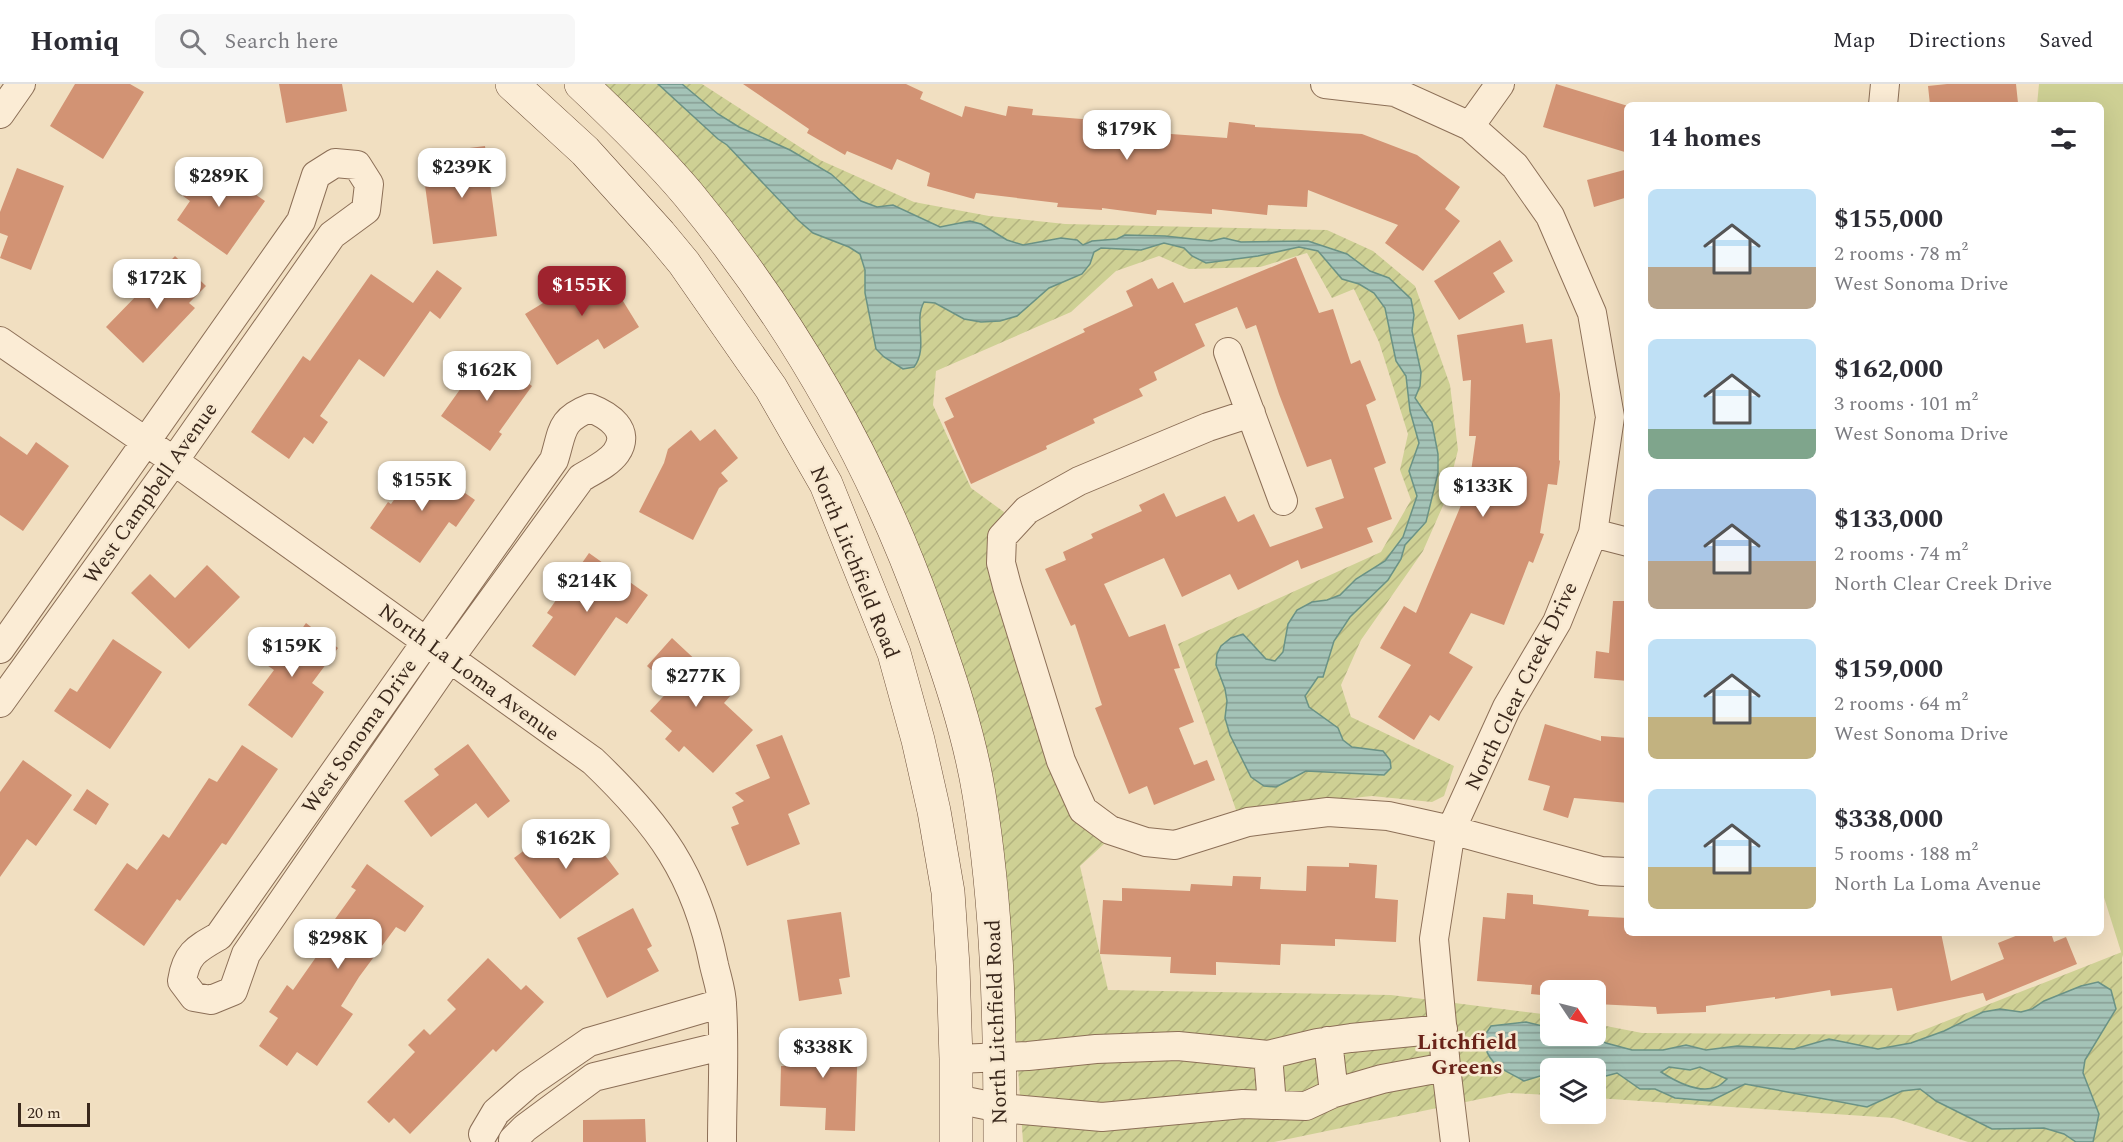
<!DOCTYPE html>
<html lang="en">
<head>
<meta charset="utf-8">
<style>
  body { margin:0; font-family:Spectral,serif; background:#f7f7f7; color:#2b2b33; height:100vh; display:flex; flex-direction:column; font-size:22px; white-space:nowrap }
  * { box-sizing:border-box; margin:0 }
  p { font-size:20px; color:#7c7c81 }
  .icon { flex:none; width:33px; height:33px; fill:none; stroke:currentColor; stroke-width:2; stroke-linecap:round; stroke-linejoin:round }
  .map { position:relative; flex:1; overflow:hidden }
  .sheet { position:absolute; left:1624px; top:18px; width:480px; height:834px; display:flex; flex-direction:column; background:#fff; border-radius:9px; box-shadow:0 6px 24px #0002 }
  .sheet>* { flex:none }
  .needle { width:39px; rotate:125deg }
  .controls { position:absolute; left:1540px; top:896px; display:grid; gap:12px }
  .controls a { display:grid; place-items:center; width:66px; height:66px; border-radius:9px; background:#fff; box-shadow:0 6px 24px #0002; font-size:30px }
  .scale { position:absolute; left:18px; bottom:15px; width:72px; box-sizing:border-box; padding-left:6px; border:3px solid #3a281c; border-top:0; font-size:16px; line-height:21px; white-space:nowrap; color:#3a281c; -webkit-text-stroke:4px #f8e9d1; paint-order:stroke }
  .price { position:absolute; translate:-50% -51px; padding:0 14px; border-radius:12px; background:#fff; color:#222; font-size:20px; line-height:39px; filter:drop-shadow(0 2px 3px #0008) }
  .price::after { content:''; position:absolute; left:50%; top:36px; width:18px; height:14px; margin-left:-9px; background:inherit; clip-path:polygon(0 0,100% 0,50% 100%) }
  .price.on { background:#9f232e; color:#fff }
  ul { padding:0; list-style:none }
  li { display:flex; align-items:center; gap:18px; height:150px; padding:0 24px }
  li span { display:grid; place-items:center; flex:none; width:168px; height:120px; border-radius:9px; color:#555 }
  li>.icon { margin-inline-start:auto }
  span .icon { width:72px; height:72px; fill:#fffc; stroke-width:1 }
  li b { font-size:26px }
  h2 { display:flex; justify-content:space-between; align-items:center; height:72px; padding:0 24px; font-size:26px }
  header { display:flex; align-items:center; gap:36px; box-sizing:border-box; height:84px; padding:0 30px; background:#fff; border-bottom:2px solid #e1e1e2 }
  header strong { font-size:28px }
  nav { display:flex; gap:33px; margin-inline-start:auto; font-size:21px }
  .search { width:420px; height:54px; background:#f7f7f7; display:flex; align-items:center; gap:15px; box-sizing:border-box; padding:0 21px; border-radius:9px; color:#7c7c81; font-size:22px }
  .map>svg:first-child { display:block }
  .green { fill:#ced094 }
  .garden { fill:url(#garden-furrows) }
  .water { fill:url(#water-rules); stroke:#6a9285; stroke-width:1.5; fill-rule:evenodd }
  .building { fill:#d29374 }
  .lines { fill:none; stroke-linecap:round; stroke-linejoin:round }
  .minor-casing { stroke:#8c6f57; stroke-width:30 }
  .secondary-casing { stroke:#6d503a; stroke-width:34 }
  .minor { stroke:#fbecd5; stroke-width:28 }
  .secondary { stroke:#fbecd5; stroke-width:33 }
  .labels { text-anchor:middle; stroke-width:5; stroke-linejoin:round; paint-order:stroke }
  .street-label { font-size:21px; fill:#3a281c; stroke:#f8e9d1 }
  .neighbourhood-label { font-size:22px; font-weight:bold; fill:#6a2319; stroke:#f8e9d1 }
</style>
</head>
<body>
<header>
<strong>Homiq</strong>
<div class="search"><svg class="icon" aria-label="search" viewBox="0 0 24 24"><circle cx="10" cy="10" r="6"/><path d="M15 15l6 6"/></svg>Search here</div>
<nav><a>Map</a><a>Directions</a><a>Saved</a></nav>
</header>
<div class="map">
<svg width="2123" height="1058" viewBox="0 0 2123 1058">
  <defs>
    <pattern id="garden-furrows" width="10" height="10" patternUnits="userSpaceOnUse" patternTransform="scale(1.5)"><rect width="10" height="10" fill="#ced094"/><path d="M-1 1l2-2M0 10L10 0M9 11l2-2" fill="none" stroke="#b2b37f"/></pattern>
    <pattern id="water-rules" width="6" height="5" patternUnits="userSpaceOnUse" patternTransform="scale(1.5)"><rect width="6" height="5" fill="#a4c3b7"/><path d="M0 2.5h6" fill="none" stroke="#879e94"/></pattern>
  </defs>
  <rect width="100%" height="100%" fill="#f1dfc1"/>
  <path class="green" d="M2039 0H2123V874L2102 807V21H2037Z"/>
  <path class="garden" d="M600 0H702L820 76 914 118 989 132 1065 140 1327 146 1373 167 1415 202 1450 301 1458 366 1445 417 1423 467 1361 556 1341 601 1351 633 1454 682 1444 712 1432 718 1372 712 1236 726 1178 560 1381 468 1411 416 1400 386 1408 350 1379 258 1354 205 1332 214 1307 169 1260 183 1189 185 1159 172 1116 187 1071 228 936 287 933 321 971 404 1004 428 994 456 991 486 1000 529 1065 720 1105 759 1080 782 1108 906 1391 911 1551 931V951H1596V940L1642 949 1911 951 2122 868 2123 1058H1968L1894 1034 1596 1014V984H1551V1011L1509 1009 1274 1058H1023L1011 879 921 468Z"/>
  <path class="water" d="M658 0H682L718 30 739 43 790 66 831 90 861 117 877 123 893 121 940 143 970 137 981 140 1007 156 1023 161 1061 154 1077 156 1083 161 1092 157 1117 155 1125 151 1165 152 1211 157 1224 154 1241 158 1308 157 1347 170 1370 187 1389 194 1411 215 1414 231 1412 247 1421 288 1420 302 1415 314 1432 339 1438 370V389L1426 438 1405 461 1401 475 1388 496 1350 533 1334 557 1323 593H1318L1305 612 1309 623 1338 644 1343 656 1352 663 1383 667 1390 676 1391 684 1384 691 1306 687 1276 703 1264 702 1251 693 1230 651 1225 634 1227 617 1225 605 1216 581 1217 570 1221 562 1231 554 1243 550 1266 575 1275 577 1283 568 1288 540 1297 526 1312 518 1327 516 1340 511 1356 495 1385 477 1403 453 1417 412 1409 387 1419 359 1410 327 1406 292 1396 277 1385 224 1374 209 1359 200 1342 195 1318 167 1299 163 1258 172 1206 179 1192 172 1184 164 1164 159 1141 166 1101 164 1094 168 1090 180 1082 190 1049 204 1017 232 1000 237 981 238 964 235 935 219 924 218C913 238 929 263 914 283L903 285 884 273 876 265 865 209V186L860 170 849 163 813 149 798 136 727 61 718 55Z
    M2098 898 2111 906 2116 925 2085 976 2083 989 2099 1030 2093 1058H2076L2064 1050 2044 1044 1992 1045 1936 1017 1920 1005 1902 1007 1867 1023 1745 1000 1711 1017 1675 1014 1655 1005H1640L1617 989 1606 992 1596 990V984H1551V994L1540 992 1524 997C1501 984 1488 982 1483 954L1491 942 1526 938 1551 944V951H1588L1606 959 1632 966H1663L1686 961 1706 966 1737 962 1794 965 1829 955 1878 965 1911 959 1944 947 1983 928 2000 925 2021 928 2032 925 2044 917 2081 902ZM1669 983 1690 986 1700 983 1727 995C1724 998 1720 1002 1716 1003 1699 1010 1675 997 1661 988Z"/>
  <path class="building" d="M75 0H130L144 8 103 75 50 42Z
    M279 0H342L347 27 286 39Z
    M743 0H906L923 8 920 15 962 33 965 22 1006 32 1008 22 1033 25 1032 31 1119 38 1120 36 1159 41 1157 49 1227 54 1229 38 1255 41V43L1362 50 1417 71 1460 103 1445 125 1460 137 1423 187 1385 159 1398 141 1308 106 1307 123 1268 121 1267 131 1212 125V130L1157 126 1156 131 1102 124V126L1057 123 1058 119 976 109 974 115 927 102 930 89 897 75 892 86 847 67 845 71 807 49 809 45Z
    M1556 0 1628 22V69L1543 43Z
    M1947 0H2016L2018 19 1930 21 1928 2Z
    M485 62 497 152 433 160 424 94 449 90 446 67Z
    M207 77 265 117 227 171 177 136 190 117 183 112Z
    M17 84 64 102 31 186 0 174 8 152 0 149V128Z
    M1628 85V113L1594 123 1587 96Z
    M1500 156 1513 177 1493 189 1505 208 1459 236 1434 197Z
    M175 172 206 202 189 219 195 224 143 279 106 243Z
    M1296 173 1319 229 1333 225 1351 280 1360 276 1376 316 1366 321 1386 379 1374 384 1392 435 1367 444 1373 458 1301 485 1298 476 1238 506 1230 490 1182 513 1164 474 1104 500 1129 553 1165 540 1180 584 1174 585 1194 638 1179 644 1194 681 1207 676 1215 696 1154 721 1147 702 1129 710 1095 624 1102 621 1075 540 1071 542 1045 485 1066 476 1063 468 1093 454 1091 450 1142 427 1139 421 1164 409 1176 433 1225 412 1238 438 1254 430 1270 463 1323 444 1315 424 1344 414 1331 375 1307 383 1279 310 1256 241 1246 245 1237 223 1195 240 1205 262 1154 288 1157 296 1139 305 1143 312 1093 335 1095 339 1046 362 1047 365 971 400 944 338 954 333 945 314 1085 248 1083 245 1133 222 1126 207 1152 194 1158 205 1173 198 1184 219Z
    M602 183 639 243 604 265 598 255 557 281 525 230Z
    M437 186 462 204 440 235 430 227 384 293 359 275 320 332 328 338 313 360 304 353 289 375 251 348 303 272 310 277 371 190 413 219Z
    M1523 240 1526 259 1552 255 1560 310 1559 376 1560 377 1557 401 1548 400 1540 449 1544 450 1533 479 1529 477 1504 541 1471 529 1449 569 1473 583 1439 637 1430 631 1414 656 1378 633 1411 581 1380 564 1404 522 1416 529 1469 402 1476 352H1469L1471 296 1463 297 1457 251Z
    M486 269 532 302 499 348 502 350 490 367 441 332Z
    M715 345 738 374 721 389 728 397 719 404 693 456 639 428 664 379 668 365 691 346 700 357Z
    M0 352 27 371 36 358 69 382 23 447 0 431Z
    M421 378 475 416 456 443 449 438 420 479 370 444 388 418 391 420Z
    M589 469 648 511 627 540 616 533 575 592 532 562 553 533 547 529Z
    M207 481 240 513 189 565 131 509 150 490 175 514Z
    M1613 517H1628V597L1594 594 1596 567 1609 569Z
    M306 539 338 564 312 599 324 608 292 654 248 621 274 586 255 573 274 548 291 560Z
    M672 554 732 610 724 619 753 646 713 689 684 662 679 668 665 655 672 647 650 627 671 604 647 582Z
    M113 555 162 588 110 665 54 627 70 604 77 608Z
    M1545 640 1601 657V652L1628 654V719L1574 714 1568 734 1543 726 1550 702 1528 696Z
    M782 651 810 720 788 730 800 760 747 782 731 743 739 740 732 723 744 717 735 709 770 694 756 661Z
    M468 660 510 717 488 734 476 719 431 753 404 717 439 691 434 685Z
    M242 661 278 685 226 761 222 759 180 817 177 815 144 862 94 826 127 779 137 786 163 750 169 754 209 694 217 698Z
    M23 676 72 711 36 762 27 755 0 793V708Z
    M87 705 109 720 96 741 73 726Z
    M554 744 562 754 573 746 584 760 592 754 619 790 560 835 514 774Z
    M1349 779 1377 781 1375 814 1398 816 1396 858 1335 855V862L1281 860 1280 881 1216 878V891L1170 889 1171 873 1100 870 1103 816 1122 817V804L1190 807 1191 800 1232 802 1233 792 1261 793 1260 805 1306 807 1307 782 1349 783Z
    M367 780 424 822 405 848 396 843 359 893 341 922 353 930 317 982 297 968 287 982 259 962 278 934 269 928 287 901 293 906 335 846 330 842 356 806 351 803Z
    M1507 809 1533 811V820L1589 826 1588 832 1628 834V849H1941L1951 897 2004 875 1998 859 2023 849H2051L2054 858 2066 853 2077 880 1986 917 1983 909 1897 927 1892 904 1831 912 1830 906 1775 915V913L1706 922V928L1657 930 1656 923 1596 920V906H1551V912L1531 910 1532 901 1477 897 1483 833 1505 835Z
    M633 824 652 862 647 865 659 887 607 914 577 854Z
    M841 828 850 893 839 895 842 910 799 917 787 836Z
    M488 874 521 906 526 901 544 918 496 968 493 965 410 1050 394 1034 389 1039 367 1018 415 968 408 961 424 945 430 951 456 925 447 916Z
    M794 951 858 954 855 1047 825 1046 826 1024 780 1022 781 982H793Z
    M645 1035 646 1058H583V1036Z"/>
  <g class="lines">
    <g class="minor-casing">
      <path id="minor" d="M1325 0 1395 8 1470 42 1515 82 1550 132 1592 229 1610 333 1593 449 1557 538 1507 623 1451 746 1434 855 1446 983 1455 1058
        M1883 21 1885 0
        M0 30 21 0
        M1470 42 1500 0
        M0 257 174 377 593 677C659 740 696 790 714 881 717 894 722 908 722 921 725 966 722 1013 722 1058
        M1228 268 1283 417
        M590 324C608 331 632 346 616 369 608 380 592 387 581 394L450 574 246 870 233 907 211 916 194 913 182 897C186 870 196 865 219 852L554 376C563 348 559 336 590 324Z
        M1251 329 1208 343 1079 397 1027 426 1002 453 1001 479 1007 502 1061 677 1083 726 1110 746 1146 758 1175 761 1248 738 1328 728 1388 732 1451 746 1601 787 1628 788
        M1593 449 1628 458
        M0 565 301 137 316 91 335 79 357 81 369 100 366 126 332 151 174 377 0 619
        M1328 957 1334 1009
        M1268 971 1272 1021
        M956 975 1028 972 1096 965 1178 962 1268 971 1317 959 1351 954 1443 945
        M956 1015 1000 1024 1102 1033 1243 1020 1306 1022 1334 1009 1382 995 1446 983
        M483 1050 496 1028 528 1000 589 958 722 919
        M513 1056 525 1044 594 993 722 962"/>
    </g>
    <g class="secondary-casing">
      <path id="secondary" d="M512 0 585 67 660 150 684 179 771 304 826 400 894 569 918 656 934 727 948 808 953 882 956 975V1058
        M581 0C618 35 655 71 688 110 792 236 872 376 927 529 948 587 969 649 979 710 998 825 1000 942 1000 1058"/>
    </g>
    <use href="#minor" class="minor"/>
    <use href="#secondary" class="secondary"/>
  </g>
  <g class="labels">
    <g class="street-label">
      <text transform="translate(150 409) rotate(-55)" y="7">West Campbell Avenue</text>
      <text transform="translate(855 478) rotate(68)" y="7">North Litchfield Road</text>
      <text transform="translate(469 588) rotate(36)" y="7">North La Loma Avenue</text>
      <text transform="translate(1521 602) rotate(-64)" y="7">North Clear Creek Drive</text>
      <text transform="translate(359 652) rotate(-55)" y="7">West Sonoma Drive</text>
      <text transform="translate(996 938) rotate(-92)" y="7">North Litchfield Road</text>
    </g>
    <g class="neighbourhood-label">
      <text x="1467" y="965">Litchfield<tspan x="1467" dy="25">Greens</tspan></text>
    </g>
  </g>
</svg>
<div class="controls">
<a><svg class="needle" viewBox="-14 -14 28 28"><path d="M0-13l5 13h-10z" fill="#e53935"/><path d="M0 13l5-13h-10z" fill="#7c7c81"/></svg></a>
<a><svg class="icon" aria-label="layers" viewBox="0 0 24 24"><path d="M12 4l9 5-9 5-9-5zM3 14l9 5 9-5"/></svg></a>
</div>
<div class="scale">20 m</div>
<b class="price" style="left:1127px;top:77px">$179K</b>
<b class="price" style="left:462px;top:115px">$239K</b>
<b class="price" style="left:219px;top:124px">$289K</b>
<b class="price" style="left:157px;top:226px">$172K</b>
<b class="price on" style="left:582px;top:233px">$155K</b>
<b class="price" style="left:487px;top:318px">$162K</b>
<b class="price" style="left:422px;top:428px">$155K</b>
<b class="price" style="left:1483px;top:434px">$133K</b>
<b class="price" style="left:587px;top:529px">$214K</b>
<b class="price" style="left:292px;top:594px">$159K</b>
<b class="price" style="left:696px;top:624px">$277K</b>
<b class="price" style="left:566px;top:786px">$162K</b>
<b class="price" style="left:338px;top:886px">$298K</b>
<b class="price" style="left:823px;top:995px">$338K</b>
<section class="sheet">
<h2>14 homes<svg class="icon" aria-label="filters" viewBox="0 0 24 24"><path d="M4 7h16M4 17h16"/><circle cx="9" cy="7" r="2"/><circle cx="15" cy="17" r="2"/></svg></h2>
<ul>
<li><span style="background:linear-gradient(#bfe0f5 65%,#b9a48a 0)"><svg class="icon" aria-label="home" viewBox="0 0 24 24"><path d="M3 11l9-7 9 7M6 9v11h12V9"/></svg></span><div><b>$155,000</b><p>2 rooms · 78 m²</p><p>West Sonoma Drive</p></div></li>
<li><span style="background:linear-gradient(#bfe0f5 75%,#7fa58c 0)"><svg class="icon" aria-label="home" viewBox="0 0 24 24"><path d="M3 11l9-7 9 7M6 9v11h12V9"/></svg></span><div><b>$162,000</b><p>3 rooms · 101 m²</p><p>West Sonoma Drive</p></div></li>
<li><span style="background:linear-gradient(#a9c7e8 60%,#b9a48a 0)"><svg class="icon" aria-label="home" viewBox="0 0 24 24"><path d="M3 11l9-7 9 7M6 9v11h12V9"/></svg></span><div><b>$133,000</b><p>2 rooms · 74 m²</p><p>North Clear Creek Drive</p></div></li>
<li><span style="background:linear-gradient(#bfe0f5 65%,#c2b280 0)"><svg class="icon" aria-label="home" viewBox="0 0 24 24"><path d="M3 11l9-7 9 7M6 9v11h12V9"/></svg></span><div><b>$159,000</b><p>2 rooms · 64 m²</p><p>West Sonoma Drive</p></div></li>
<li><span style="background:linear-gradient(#bfe0f5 65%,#c2b280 0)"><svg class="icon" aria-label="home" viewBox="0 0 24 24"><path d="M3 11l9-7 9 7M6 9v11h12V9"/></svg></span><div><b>$338,000</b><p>5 rooms · 188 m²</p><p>North La Loma Avenue</p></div></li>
</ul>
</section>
</div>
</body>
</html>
